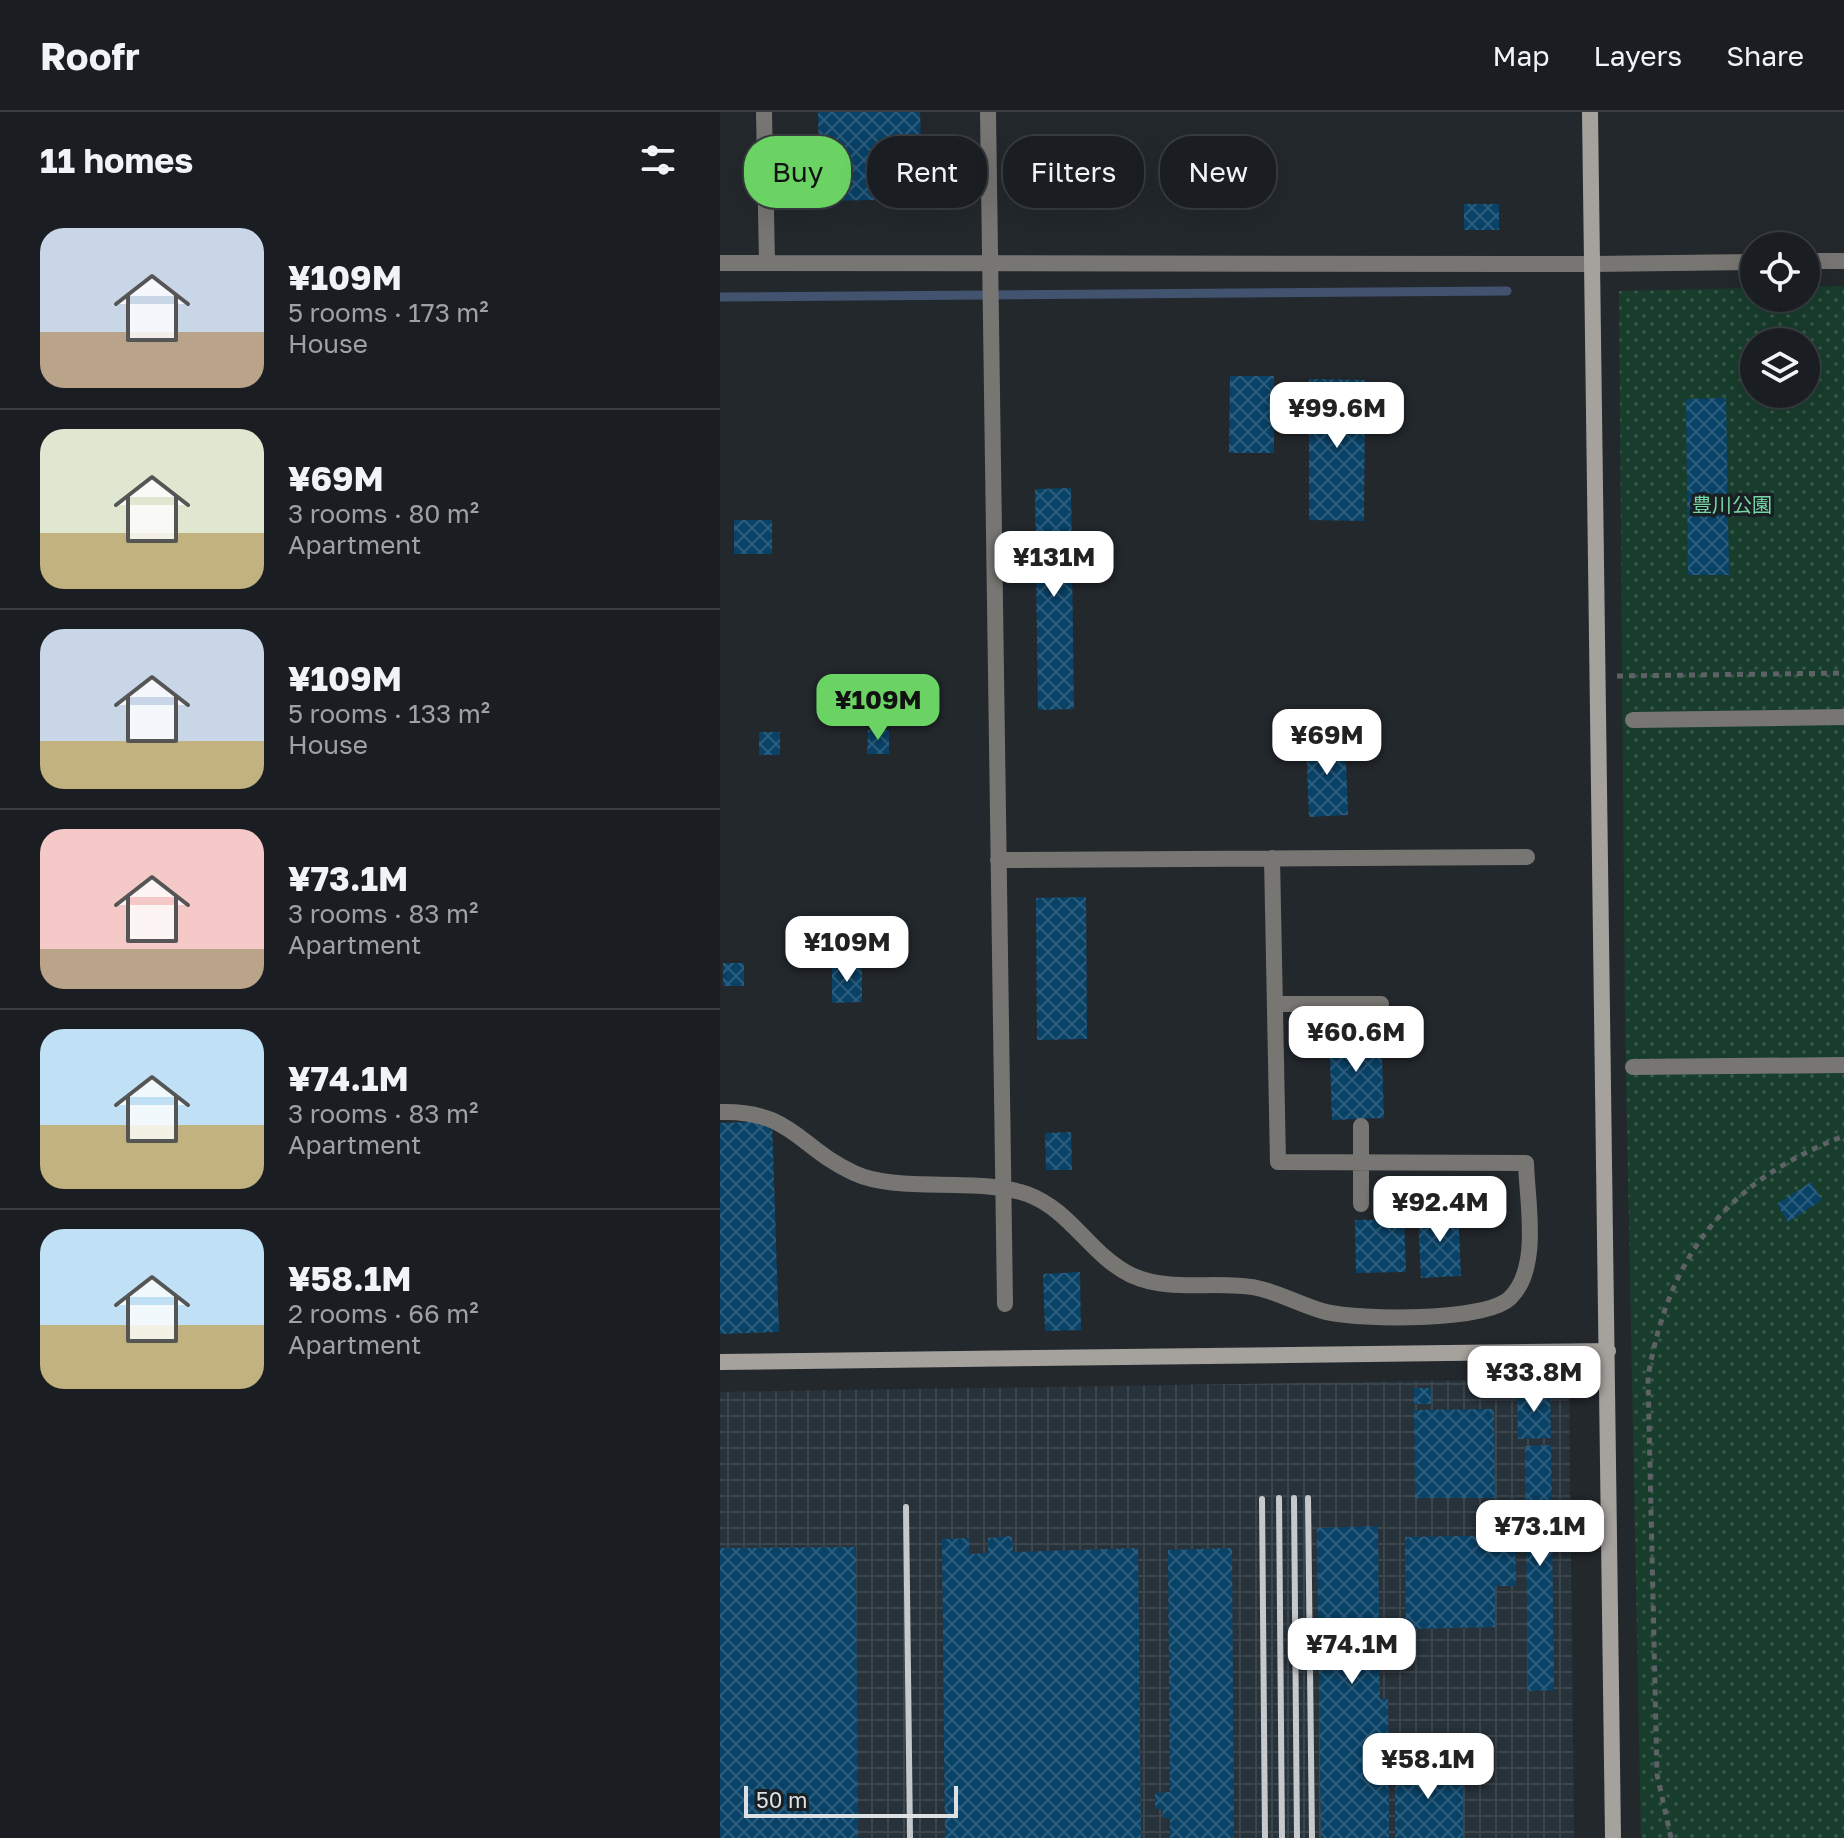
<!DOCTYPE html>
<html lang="en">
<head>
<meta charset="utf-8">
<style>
  body { margin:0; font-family:"Golos Text","Noto Sans JP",sans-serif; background:#23272a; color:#f1f3f6; height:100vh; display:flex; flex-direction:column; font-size:30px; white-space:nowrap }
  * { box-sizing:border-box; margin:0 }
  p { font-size:26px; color:#9fa2a5 }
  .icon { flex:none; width:44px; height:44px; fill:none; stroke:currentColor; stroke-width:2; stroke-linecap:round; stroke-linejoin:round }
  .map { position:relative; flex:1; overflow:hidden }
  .panel { display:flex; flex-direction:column; background:#1a1e22; width:720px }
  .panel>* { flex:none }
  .hud { position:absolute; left:24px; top:24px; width:760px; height:72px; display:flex; gap:16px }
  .buttons { position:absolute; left:1020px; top:120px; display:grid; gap:16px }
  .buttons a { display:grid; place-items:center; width:80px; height:80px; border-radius:50%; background:#1a1e22; box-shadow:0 8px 32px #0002,0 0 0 2px #383c40; font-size:40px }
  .scale { position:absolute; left:24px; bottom:20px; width:214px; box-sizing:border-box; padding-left:8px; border:4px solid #dde1e4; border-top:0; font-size:22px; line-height:28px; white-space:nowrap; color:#dde1e4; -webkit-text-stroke:6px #1a1f23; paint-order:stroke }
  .price { position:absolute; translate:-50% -68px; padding:0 18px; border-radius:16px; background:#fff; color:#222; font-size:26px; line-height:52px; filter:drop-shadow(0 2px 4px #0008) }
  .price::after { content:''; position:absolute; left:50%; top:48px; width:24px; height:18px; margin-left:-12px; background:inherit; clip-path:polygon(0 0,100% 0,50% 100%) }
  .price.on { background:#6ad364; color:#111 }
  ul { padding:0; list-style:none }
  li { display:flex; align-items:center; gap:24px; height:200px; padding:0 40px }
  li+li { border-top:2px solid #383c40 }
  li span { display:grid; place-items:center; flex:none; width:224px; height:160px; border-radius:24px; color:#555 }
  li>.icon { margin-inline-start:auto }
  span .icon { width:96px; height:96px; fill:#fffc; stroke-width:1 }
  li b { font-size:34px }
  h2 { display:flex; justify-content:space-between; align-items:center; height:96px; padding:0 40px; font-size:34px }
  .pill { padding:0 28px; border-radius:32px; background:#1a1e22; box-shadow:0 8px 32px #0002,0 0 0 2px #383c40; font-size:28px; line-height:72px }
  .pill.on { background:#6ad364; color:#111 }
  header { display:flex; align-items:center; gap:48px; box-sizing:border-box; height:112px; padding:0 40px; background:#1a1e22; border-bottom:2px solid #383c40 }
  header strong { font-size:38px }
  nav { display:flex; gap:44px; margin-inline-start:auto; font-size:28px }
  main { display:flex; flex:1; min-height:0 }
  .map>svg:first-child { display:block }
  .industrial { fill:url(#industrial-grid) }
  .park { fill:url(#park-dots); fill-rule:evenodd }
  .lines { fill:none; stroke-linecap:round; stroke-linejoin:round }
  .stream { stroke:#425370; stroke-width:9 }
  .building { fill:url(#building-cross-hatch) }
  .path { stroke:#5e6267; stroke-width:5; stroke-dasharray:6 6; stroke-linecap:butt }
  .lane { stroke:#787673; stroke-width:16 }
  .street { stroke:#787673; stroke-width:16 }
  .secondary { stroke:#a5a29e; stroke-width:16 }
  .rail { stroke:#c5c9cc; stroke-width:6 }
  .labels { text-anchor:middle; stroke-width:7; stroke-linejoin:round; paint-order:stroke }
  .park-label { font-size:20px; fill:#76d5a5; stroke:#1a1f23 }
</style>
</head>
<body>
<header>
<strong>Roofr</strong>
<nav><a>Map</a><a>Layers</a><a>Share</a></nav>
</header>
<main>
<section class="panel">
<h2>11 homes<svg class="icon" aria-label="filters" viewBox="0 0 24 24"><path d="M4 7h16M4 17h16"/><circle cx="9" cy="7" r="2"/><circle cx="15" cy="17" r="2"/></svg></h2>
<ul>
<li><span style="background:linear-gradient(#c9d6e8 65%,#b9a48a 0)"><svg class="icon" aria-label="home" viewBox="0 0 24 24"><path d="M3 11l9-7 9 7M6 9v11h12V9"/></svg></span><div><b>¥109M</b><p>5 rooms · 173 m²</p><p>House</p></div></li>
<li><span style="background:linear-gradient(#dfe7d0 65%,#c2b280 0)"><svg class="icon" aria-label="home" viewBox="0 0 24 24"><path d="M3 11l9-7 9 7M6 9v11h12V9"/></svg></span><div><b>¥69M</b><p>3 rooms · 80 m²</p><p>Apartment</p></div></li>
<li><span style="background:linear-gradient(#c9d6e8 70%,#c2b280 0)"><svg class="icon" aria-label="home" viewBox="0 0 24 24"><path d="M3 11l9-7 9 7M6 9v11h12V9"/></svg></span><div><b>¥109M</b><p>5 rooms · 133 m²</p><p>House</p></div></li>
<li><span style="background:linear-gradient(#f6c9c9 75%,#b9a48a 0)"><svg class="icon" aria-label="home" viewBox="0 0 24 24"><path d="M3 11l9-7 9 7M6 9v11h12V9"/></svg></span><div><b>¥73.1M</b><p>3 rooms · 83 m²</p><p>Apartment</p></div></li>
<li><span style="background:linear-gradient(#bfe0f5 60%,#c2b280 0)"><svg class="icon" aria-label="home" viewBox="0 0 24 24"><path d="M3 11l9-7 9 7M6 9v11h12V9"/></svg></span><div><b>¥74.1M</b><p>3 rooms · 83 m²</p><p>Apartment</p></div></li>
<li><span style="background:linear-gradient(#bfe0f5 60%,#c2b280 0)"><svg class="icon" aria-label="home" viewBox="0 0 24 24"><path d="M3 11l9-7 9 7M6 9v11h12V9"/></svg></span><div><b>¥58.1M</b><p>2 rooms · 66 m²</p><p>Apartment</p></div></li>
</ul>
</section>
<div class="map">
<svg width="1124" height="1726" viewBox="0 0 1124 1726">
  <defs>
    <pattern id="industrial-grid" width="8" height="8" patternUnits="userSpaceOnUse" patternTransform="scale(2)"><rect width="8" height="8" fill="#28323a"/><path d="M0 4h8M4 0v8" fill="none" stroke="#3c464d"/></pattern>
    <pattern id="park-dots" width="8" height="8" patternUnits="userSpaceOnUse" patternTransform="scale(2)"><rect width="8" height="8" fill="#183d2c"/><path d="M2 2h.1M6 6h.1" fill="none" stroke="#39594a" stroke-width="1.8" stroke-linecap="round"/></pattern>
    <pattern id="building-cross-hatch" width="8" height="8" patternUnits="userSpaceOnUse" patternTransform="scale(2)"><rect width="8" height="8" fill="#094267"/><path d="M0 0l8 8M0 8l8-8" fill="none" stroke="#2c5d7d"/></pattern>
  </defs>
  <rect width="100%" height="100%" fill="#23282d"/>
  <path class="industrial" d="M849 1267 854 1726H0V1280Z"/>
  <path class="park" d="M1124 174V1726H921L905 909 899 179 1034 176V186H1086V175ZM1034 230H1086V282H1034Z"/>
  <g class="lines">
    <path class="stream" d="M0 185 787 179"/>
  </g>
  <path class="building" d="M98 0H200L203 87 100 89Z
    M744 92H779V118H744Z
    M510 264H554V341H509Z
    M589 267 645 268 644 409 589 408Z
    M1006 286 1009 463H968L966 287Z
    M351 376 354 597 318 598 315 377Z
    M14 408H52V442H14Z
    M148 618H169V642H147Z
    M39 620H60V643H39Z
    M625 625 628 703 589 705 586 627Z
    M366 785 367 927 317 928 316 786Z
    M3 851H24V874H3Z
    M142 853V890L112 891V854Z
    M661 916 664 1006 612 1008 609 918Z
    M52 1009 59 1220 0 1222V1011Z
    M351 1020 352 1058H326L325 1021Z
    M1091 1070 1102 1088 1068 1110 1057 1092Z
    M738 1099 741 1164 701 1166 698 1101Z
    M684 1107 686 1160 636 1161 635 1108Z
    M360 1160 361 1218 325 1219 323 1162Z
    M694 1276H711V1292H694Z
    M830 1278 831 1326 798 1327 797 1279Z
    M774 1297 775 1386H695L694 1298Z
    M831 1333 834 1578 808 1579 805 1334Z
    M658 1414 659 1519H667L668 1553H659L660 1587 668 1586 669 1726H601L597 1416Z
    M795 1423 796 1474H775V1515L686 1517 685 1425Z
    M292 1424 293 1440 418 1436 421 1726H225L222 1427 249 1426V1442L268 1441V1426Z
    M136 1435 138 1726H0V1436Z
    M512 1436 514 1726H450V1706H443L442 1697H435V1681L450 1680 448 1438Z
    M726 1648V1661L743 1660V1726H675V1649Z"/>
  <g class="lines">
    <path class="path" d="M897 564 1124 561
      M951 1726 937 1662 928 1265C949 1142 1007 1069 1124 1024"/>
    <path class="lane" d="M44 0 47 150
      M268 0 285 1192
      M0 151 872 152
      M913 608 1124 605
      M278 748 807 745
      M555 892H661
      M913 955 1124 953
      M0 1000C72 998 79 1036 134 1061 179 1082 254 1064 307 1082 351 1098 370 1143 411 1163 450 1181 496 1168 537 1176 561 1181 582 1194 606 1200 640 1208 765 1210 790 1186 821 1156 807 1090 806 1051L558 1050 552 746
      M641 1014V1092"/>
    <path class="street" d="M1086 149H1124
      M872 152 1034 150"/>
    <path class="secondary" d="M870 0 893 1726
      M0 1250 888 1239"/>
    <path class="rail" d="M559 1386 562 1726
      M574 1386 577 1726
      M588 1386 592 1726
      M542 1387 545 1726
      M186 1395 190 1726"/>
  </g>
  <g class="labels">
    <g class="park-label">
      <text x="1012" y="400">豊川公園</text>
    </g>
  </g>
</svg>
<div class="buttons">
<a><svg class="icon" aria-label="locate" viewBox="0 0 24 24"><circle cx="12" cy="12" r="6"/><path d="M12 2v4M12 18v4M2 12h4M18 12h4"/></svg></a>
<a><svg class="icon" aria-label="layers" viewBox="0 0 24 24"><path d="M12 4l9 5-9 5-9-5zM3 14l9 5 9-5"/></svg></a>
</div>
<div class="scale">50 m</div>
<b class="price" style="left:617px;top:338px">¥99.6M</b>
<b class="price" style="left:334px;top:487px">¥131M</b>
<b class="price on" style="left:158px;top:630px">¥109M</b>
<b class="price" style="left:607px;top:665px">¥69M</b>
<b class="price" style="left:127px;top:872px">¥109M</b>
<b class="price" style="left:636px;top:962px">¥60.6M</b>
<b class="price" style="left:720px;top:1132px">¥92.4M</b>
<b class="price" style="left:814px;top:1302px">¥33.8M</b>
<b class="price" style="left:820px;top:1456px">¥73.1M</b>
<b class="price" style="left:632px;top:1574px">¥74.1M</b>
<b class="price" style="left:708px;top:1689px">¥58.1M</b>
<div class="hud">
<a class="pill on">Buy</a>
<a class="pill">Rent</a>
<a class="pill">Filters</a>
<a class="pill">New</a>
</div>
</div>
</main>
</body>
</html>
